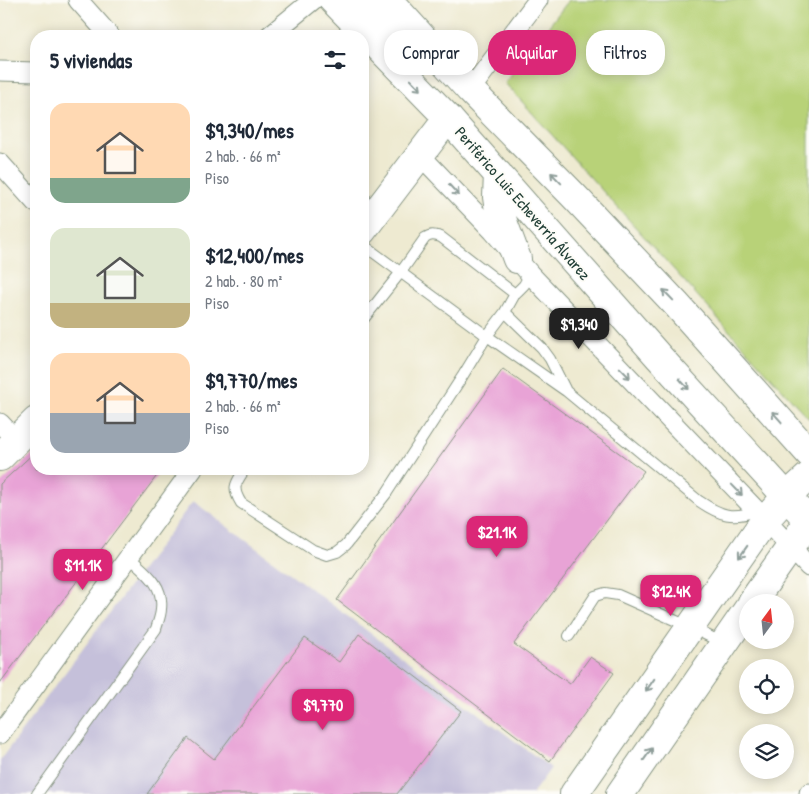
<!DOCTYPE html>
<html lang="es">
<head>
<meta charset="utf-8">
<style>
  body { margin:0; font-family:"Patrick Hand",sans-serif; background:#f6f6f7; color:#1f2937; height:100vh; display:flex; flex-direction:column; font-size:19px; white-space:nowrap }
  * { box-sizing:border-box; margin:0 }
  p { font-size:16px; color:#747a83 }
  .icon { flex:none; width:28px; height:28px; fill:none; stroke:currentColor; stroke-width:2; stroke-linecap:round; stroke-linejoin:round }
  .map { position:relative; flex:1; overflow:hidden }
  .drawer { position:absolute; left:30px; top:30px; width:339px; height:445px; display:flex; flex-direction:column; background:#fff; border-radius:20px; box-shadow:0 2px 12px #0003 }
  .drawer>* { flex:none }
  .guide { position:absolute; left:384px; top:30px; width:350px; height:45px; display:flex; gap:10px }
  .needle { width:32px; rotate:15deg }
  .fabs { position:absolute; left:739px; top:594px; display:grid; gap:10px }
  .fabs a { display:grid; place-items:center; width:55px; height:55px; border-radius:50%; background:#fff; box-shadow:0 2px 12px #0003; font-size:25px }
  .price { position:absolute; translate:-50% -42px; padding:0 11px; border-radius:10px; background:#db2777; color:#fff; font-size:16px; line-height:32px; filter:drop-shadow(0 1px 2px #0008) }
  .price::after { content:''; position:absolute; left:50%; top:30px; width:15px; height:11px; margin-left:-8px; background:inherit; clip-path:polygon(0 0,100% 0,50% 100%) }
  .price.active { background:#222; color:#fff }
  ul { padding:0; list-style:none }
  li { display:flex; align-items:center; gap:15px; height:125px; padding:0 20px }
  li span { display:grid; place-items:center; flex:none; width:140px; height:100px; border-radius:15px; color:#555 }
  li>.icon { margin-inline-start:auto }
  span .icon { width:60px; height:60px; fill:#fffc; stroke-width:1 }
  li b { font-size:21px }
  h2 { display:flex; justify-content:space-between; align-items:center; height:60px; padding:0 20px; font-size:21px }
  .chip { padding:0 18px; border-radius:20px; background:#fff; box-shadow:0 2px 12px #0003; font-size:18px; line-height:45px }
  .chip.active { background:#db2777; color:#fff }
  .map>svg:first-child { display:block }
  .industrial { fill:#c5c0da }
  .green { fill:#b8d278; stroke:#6c8856 }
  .building { fill:#e8a3d6 }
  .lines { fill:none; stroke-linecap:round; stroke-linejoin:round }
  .lane-casing { stroke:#869482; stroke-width:12 }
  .street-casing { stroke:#869482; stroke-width:21 }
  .secondary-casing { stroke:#869482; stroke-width:30 }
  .primary-casing { stroke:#869482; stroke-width:30 }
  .lane { stroke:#fff; stroke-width:10 }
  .street { stroke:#fff; stroke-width:19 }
  .secondary { stroke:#fff; stroke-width:28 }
  .primary { stroke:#fff; stroke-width:28 }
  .oneway { stroke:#8f9e9a }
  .labels { text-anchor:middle; stroke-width:4; stroke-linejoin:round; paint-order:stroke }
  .street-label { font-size:16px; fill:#1f3d34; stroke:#fdfcf7 }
</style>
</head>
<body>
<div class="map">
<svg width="809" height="794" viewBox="0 0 809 794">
  <rect width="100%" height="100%" fill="#fdfcf7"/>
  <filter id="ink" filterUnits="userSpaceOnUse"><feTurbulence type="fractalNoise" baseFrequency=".02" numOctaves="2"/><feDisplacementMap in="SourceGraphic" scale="10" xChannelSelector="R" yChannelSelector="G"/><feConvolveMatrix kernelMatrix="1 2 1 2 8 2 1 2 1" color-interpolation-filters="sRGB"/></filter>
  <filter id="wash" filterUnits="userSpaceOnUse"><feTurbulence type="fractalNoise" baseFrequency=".0096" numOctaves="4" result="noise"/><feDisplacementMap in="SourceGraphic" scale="20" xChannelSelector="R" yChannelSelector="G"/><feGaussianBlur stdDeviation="1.12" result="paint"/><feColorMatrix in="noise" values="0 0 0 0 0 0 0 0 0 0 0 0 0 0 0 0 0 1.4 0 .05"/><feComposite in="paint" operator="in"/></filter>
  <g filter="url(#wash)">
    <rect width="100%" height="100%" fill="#eeead1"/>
    <path class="industrial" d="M193 501 551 768 532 794H0V760Z"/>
    <path class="green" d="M569 0H809V419L505 83Z"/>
    <g id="blocks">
      <path class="building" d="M503 369 644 471 514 644 570 684 590 657 614 673 550 761 337 600Z
        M36 451V469H162L0 683V484Z
        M359 634 461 711 397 794H147L188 738 214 759 305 638 339 662Z"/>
    </g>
  </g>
  <g filter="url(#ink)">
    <use href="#blocks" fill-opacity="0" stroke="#869482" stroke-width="1"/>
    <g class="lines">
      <g class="lane-casing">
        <path id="lane" d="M362 244 487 336 566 391 699 501C721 516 732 519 757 511
          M505 312 542 348 550 359 565 389
          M362 321 401 272 425 238C431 234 434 235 441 237L515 294
          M245 469C236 483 231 487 241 503L313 550 327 555 337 552 346 545 386 494 462 377 487 336 505 312 515 294 524 285 530 274
          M569 636 595 596 605 593 618 595 690 627 723 643
          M37 794 156 629C158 622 161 615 161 609 164 584 145 572 129 557"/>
      </g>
      <g class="street-casing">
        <path id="street" d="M78 0 110 36
          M269 36 313 0
          M0 71 36 72
          M470 90 538 0
          M420 155 493 231 530 274 757 511 809 567
          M0 163 36 203
          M0 423 17 441
          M0 734 193 469
          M809 794V793"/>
      </g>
      <g class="secondary-casing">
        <path id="secondary" d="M362 231 448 118
          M0 457 36 421
          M752 602 809 521
          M574 794 765 520 786 497 809 476
          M620 794 748 609"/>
      </g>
      <g class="primary-casing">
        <path id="primary" d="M333 0 448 118 659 357 809 521
          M363 0 392 29 398 34
          M388 0 470 90 573 195 676 304 809 453
          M498 174 497 197 499 211 517 259"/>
      </g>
      <use href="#lane" class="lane"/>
      <use href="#street" class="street"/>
      <use href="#secondary" class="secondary"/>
      <use href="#primary" class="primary"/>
    </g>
    <defs><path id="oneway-shaft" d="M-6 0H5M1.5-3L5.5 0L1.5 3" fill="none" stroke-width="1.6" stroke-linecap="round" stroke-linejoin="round" transform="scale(1.25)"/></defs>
    <g class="oneway">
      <use href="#oneway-shaft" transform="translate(416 85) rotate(46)"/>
      <use href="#oneway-shaft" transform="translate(556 178) rotate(-134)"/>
      <use href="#oneway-shaft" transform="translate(454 190) rotate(47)"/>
      <use href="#oneway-shaft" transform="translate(668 295) rotate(-134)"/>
      <use href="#oneway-shaft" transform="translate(625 373) rotate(46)"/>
      <use href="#oneway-shaft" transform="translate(684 384) rotate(48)"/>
      <use href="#oneway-shaft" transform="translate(777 417) rotate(-132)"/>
      <use href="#oneway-shaft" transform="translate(737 490) rotate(46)"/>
      <use href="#oneway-shaft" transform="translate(743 552) rotate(125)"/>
      <use href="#oneway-shaft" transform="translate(650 685) rotate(125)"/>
      <use href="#oneway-shaft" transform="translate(648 754) rotate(-55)"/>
    </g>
  </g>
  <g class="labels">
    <g class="street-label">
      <text transform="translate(523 203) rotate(49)" y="6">Periférico Luis Echeverría Álvarez</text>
    </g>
  </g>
</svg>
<div class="fabs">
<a><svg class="needle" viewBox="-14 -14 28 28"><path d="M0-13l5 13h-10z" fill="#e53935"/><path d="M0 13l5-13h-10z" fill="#747a83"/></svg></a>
<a><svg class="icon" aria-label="locate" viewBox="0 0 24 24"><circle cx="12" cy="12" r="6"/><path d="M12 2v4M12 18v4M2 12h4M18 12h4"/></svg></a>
<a><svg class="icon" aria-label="layers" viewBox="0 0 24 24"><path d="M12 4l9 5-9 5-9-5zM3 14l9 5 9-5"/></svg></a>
</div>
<b class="price active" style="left:579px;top:350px">$9,340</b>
<b class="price" style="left:497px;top:558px">$21.1K</b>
<b class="price" style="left:83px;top:591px">$11.1K</b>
<b class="price" style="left:671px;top:617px">$12.4K</b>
<b class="price" style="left:323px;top:731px">$9,770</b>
<div class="guide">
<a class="chip">Comprar</a>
<a class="chip active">Alquilar</a>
<a class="chip">Filtros</a>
</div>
<section class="drawer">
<h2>5 viviendas<svg class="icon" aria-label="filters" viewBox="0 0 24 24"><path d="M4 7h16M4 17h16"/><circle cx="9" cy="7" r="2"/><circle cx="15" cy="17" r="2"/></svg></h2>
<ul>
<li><span style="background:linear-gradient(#ffd9b3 75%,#7fa58c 0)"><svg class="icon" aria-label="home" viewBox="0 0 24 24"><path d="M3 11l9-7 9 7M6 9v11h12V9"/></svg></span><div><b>$9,340/mes</b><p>2 hab. · 66 m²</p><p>Piso</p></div></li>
<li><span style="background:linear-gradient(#dfe7d0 75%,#c2b280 0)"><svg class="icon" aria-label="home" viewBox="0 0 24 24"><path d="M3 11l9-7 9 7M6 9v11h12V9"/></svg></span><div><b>$12,400/mes</b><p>2 hab. · 80 m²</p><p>Piso</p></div></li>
<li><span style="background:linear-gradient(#ffd9b3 60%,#9aa5b1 0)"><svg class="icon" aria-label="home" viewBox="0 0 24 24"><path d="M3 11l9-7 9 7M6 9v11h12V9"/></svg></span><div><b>$9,770/mes</b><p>2 hab. · 66 m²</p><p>Piso</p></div></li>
</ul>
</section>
</div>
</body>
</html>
